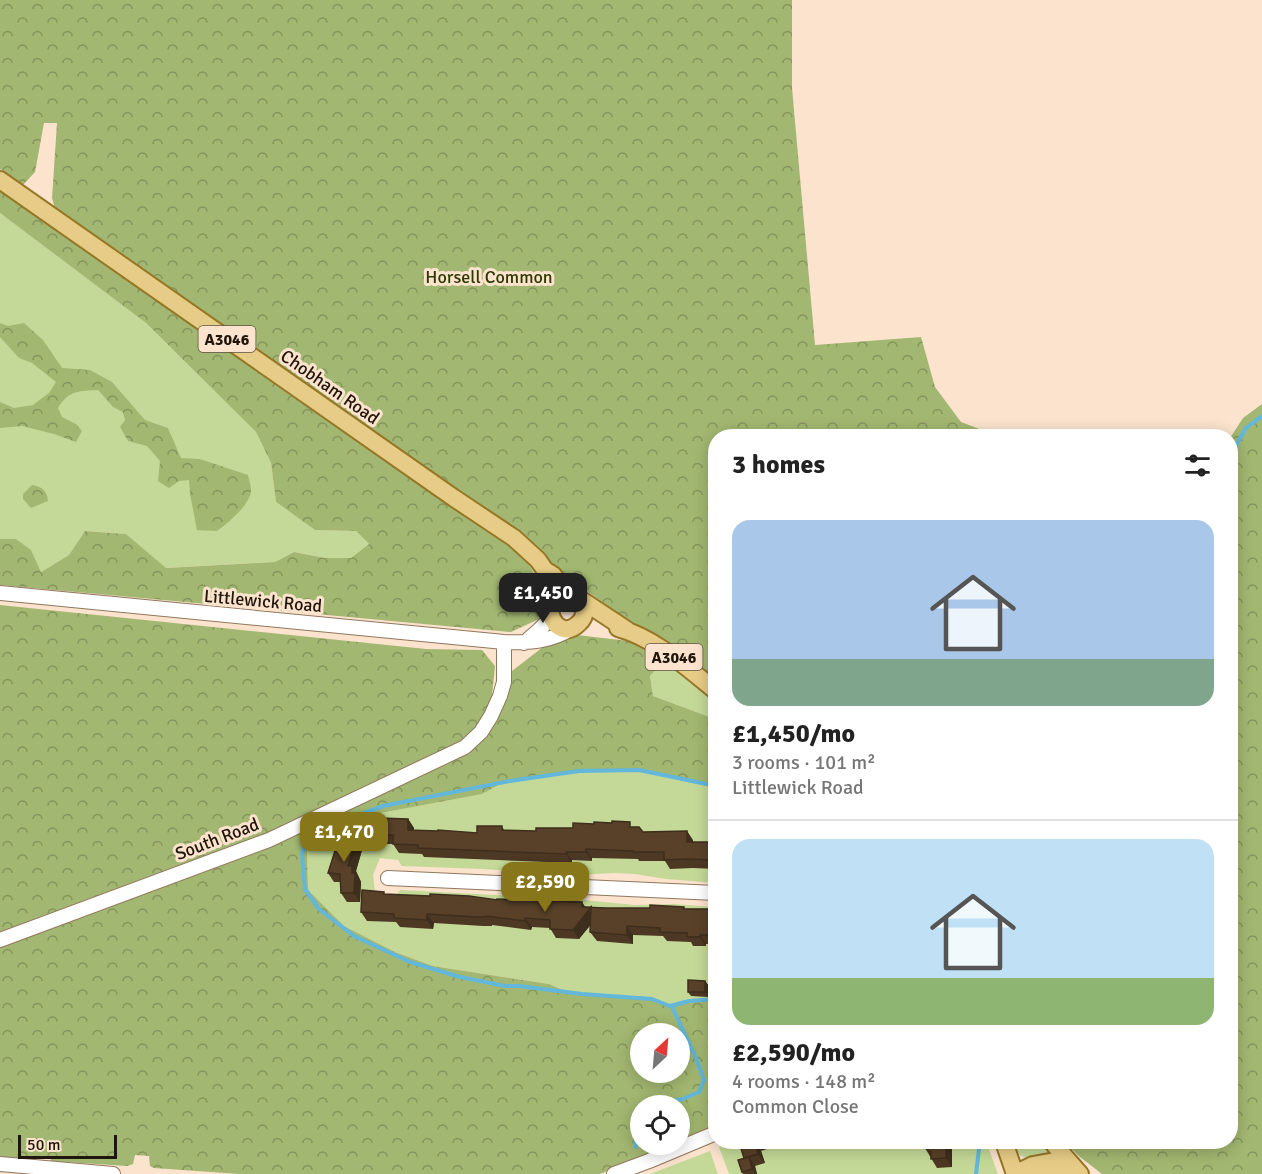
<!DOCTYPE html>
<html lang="en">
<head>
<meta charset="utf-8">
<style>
  body { margin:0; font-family:Signika,sans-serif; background:#f6f6f6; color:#222; height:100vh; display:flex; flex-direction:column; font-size:22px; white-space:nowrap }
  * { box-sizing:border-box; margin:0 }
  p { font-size:20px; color:#767676 }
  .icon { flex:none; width:33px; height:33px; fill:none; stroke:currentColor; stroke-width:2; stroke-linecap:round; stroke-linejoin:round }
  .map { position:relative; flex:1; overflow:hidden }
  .drawer { position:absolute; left:708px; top:429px; width:530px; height:720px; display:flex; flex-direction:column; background:#fff; border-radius:24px; box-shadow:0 3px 15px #0003 }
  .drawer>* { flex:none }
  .needle { width:39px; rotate:26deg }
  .buttons { position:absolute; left:630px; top:1023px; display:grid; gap:12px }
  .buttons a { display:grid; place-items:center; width:60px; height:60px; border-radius:50%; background:#fff; box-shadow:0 3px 15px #0003; font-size:30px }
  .scale { position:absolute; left:18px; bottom:15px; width:99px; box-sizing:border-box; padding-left:6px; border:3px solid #21160c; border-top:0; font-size:16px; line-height:21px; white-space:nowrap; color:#21160c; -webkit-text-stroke:4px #fbe3cd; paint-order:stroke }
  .price { position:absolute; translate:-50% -51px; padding:0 14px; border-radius:12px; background:#87761a; color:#fff; font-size:20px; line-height:39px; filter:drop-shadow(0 2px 3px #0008) }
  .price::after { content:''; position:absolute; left:50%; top:36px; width:18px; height:14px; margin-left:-9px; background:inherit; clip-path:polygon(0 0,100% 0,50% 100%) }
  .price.selected { background:#222; color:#fff }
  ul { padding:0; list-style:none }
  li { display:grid; align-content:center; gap:12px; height:318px; padding:0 24px }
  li+li { border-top:2px solid #e0e0e0 }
  li span { display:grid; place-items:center; height:186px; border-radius:18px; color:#555 }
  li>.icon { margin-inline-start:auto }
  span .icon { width:108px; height:108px; fill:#fffc; stroke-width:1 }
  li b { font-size:26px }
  h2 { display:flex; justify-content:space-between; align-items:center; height:72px; padding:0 24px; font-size:26px }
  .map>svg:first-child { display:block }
  .green { fill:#c4d997 }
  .forest { fill:url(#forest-crowns); fill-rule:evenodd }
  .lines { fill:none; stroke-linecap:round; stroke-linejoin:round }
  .stream { stroke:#62b7db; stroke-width:4 }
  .minor-casing { stroke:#91775d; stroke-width:16 }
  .major-casing { stroke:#967627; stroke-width:20 }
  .minor { stroke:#fff; stroke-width:14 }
  .major { stroke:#e6cc86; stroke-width:16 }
  .wall { fill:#4d3823 }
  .shaded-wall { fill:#3e2e1d }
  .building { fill:#594129; stroke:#3e2e1d; stroke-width:1.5 }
  .labels { text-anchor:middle; stroke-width:6; stroke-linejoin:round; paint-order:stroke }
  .shield { fill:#fbe3cd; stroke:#625446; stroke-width:1.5 }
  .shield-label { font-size:16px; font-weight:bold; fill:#21160c }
  .park-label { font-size:18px; fill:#2d3a03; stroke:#fbe3cd }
  .street-label { font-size:18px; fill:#21160c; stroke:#fbe3cd }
</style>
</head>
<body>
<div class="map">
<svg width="1262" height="1174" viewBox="0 0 1262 1174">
  <defs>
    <pattern id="forest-crowns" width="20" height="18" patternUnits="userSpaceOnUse" patternTransform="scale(1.5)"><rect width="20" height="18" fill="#a2b771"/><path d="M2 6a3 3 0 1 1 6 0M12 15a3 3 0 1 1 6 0" fill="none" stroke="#84945b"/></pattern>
  </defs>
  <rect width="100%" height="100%" fill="#fbe3cd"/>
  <path class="green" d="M0 213 146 323 256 432 271 463 276 502 315 530 356 531 369 544 351 558H325L294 552 275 562 165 568 126 534 85 531 69 555 41 572 16 539H0Z
    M663 661 701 688 703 692 715 702V719L653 696 650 676Z
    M639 770 715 786V883L666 879 635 874 615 873 576 875 482 869 402 866 398 860 380 858 373 875 375 891 382 896H396L400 890 573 899 635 905 674 904 715 907V999L689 1001 670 1006 652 999 570 993 549 984 433 966 395 952 344 926 308 890 307 848 337 829 381 813 481 794 502 783 581 771Z
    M732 1142H974V1144H987L998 1174H729L719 1147Z
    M1013 1142H1044L1054 1153C1042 1156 1025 1163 1016 1151 1014 1148 1014 1145 1013 1142Z
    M710 1151 718 1174H650Z"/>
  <path class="forest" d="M0 0H792V88L815 345 921 337 935 387 961 422 998 436H716L715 682 546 562 525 556 544 593 539 619 511 632 0 585V539H16L31 550 41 572 69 555 85 531 126 534 166 568 275 562 294 552 325 558H351L369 544 356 531 315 530 276 502 271 463 256 432 146 323 0 213V186L139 268 98 237 82 232 57 215 52 198 57 123H44L35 172 23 185 0 169Z
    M0 323 8 326 24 323 43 340 62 368 90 370 112 382 145 420 168 428 181 458 200 459 248 475C249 480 251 485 251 490 251 504 228 523 217 531L197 530 190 494 189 480 179 481 169 488 158 481 160 461 147 446 128 441 120 427 125 420 123 412 113 407 98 390C79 391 69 390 58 408L62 417 76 424 82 431 76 442 54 434 22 426 0 428V402L14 408 33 405 49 393 56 382 32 363 19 358 0 337Z
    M1262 404V1174H1102L1080 1157 1065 1142H1230V438L1243 418Z
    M32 485C42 487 47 490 48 501L31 508 23 499V494Z
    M0 605 426 649 482 650 495 666 491 705 502 711 512 671 543 647 577 635 629 641 663 661 650 676 653 696 715 719V786L639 770 581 771 561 774 502 783 482 794 381 813 333 831 307 848 308 890 344 926 395 952 433 966 549 984 570 993 652 999 670 1006 689 1001 715 999V1128L680 1142V1106H640V1144L674 1145 600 1174H239L154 1168 150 1166 149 1156 135 1155 133 1164 127 1166 51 1161 50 1156H40V1159L0 1158ZM640 1034H680V1072H640Z"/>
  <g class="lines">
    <path class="stream" d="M1230 456 1246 428 1262 416
      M335 826 345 820 383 806 510 781 579 771 639 770 716 786
      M327 832 307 842 302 853 305 889 319 909 354 936 410 962 460 977 505 986H519L582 994 652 999 670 1006 689 1001 716 999
      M660 1106 663 1103 683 1099 699 1092 704 1080 696 1058 673 1009V1005
      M636 1147 635 1135 640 1125
      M976 1174 979 1149"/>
    <g class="minor-casing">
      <path id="minor" d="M0 593 504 642C528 643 551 642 572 628
        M524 643 539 630 551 618
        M388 878 716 893
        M0 940 269 840 465 747 481 732 491 716 500 696 504 682V642
        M0 1164 113 1174
        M614 1174 649 1161 716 1133"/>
    </g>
    <g class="major-casing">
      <path id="major" d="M0 180 454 498 514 538 538 560 545 570 553 575 568 594
        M581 601C585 609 586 617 579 623 553 649 532 585 574 595L627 630
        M618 628C655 638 686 667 716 691
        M1004 1142 1015 1174
        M1052 1142 1080 1174
        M1015 1171 1023 1170 1033 1165 1066 1159
        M1033 1172 1045 1171 1063 1174"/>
    </g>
    <use href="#minor" class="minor"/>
    <use href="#major" class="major"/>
  </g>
  <path class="wall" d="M408 819 414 828V831L477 833 502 826 504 830 536 831 573 828 634 827 643 832 687 831 693 842H716V869L693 868 670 869 665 861H639L638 859 592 858V861L572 860V863L424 857 422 854 399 853 393 844H385L379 835Z
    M362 850 356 871 361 882 360 902H347L341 893 340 882H334L328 873Z
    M385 894 497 900 607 908 716 909V944H706V946H693L691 942 667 941 663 936 633 935V944L597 941 590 932 591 924 579 939 556 938 550 928 532 927 531 930 492 925V926H483L434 923 433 929 400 927 396 922 367 921 361 912Z
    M705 981 708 985V997L691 996 688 992Z
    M739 1142H764L767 1149 761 1151 765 1163 755 1166 757 1174H743L742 1172 744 1158Z
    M952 1142V1167L937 1168 925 1148Z"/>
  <path class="shaded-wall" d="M408 819 414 828V839L408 830Z
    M687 831 693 840V850L687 842Z
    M356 841 362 850 356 871 361 882 360 902 354 893 348 866Z
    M586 849 592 858V861L586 852Z
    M566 852 572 860V863L566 854Z
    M582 902 588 911 591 907 598 916 579 939 573 930 582 907Z
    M427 914 434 923 433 929 427 920Z
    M525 918 532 927 531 930 525 921Z
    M627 926 633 935V944L627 935Z
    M700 935 706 944V946L700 937Z
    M705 981 708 985V997L705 992Z
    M755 1142 761 1151 765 1163 758 1154Z
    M761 1142H764L767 1149Z
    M946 1142H952V1167L946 1158Z
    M749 1157 755 1166 757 1174H755L752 1169Z"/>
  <path class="building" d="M379 818 408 819V830L438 831V830L477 833V826H502V830L536 831V828H573V823L594 824V822L612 823V821L630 822V827H639L643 832 687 831V842H716V860L687 859 664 860V852H633V851L586 849V852H566V854L418 848V845L393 844V835H379Z
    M341 832 356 841 348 866H352V873H355L354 893H341L340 874 328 873Z
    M362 890 384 892V894L430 896V894L469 896 497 900V899L582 902V907L606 908H650V905L684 907V909H716V935H700V937H687V933L660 932V928L627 926V935L590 932 591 907 573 930 550 929V920L525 918V921L486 916V917H477L427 914V920L394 918V914L361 912Z
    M688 980 705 981V992H688Z
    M739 1142H757H755L758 1154 744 1158Z
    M924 1142H946V1158L931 1159V1152L925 1148Z
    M749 1157 752 1169 742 1172 738 1160Z"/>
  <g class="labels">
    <g class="shield">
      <rect x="198.5" y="326" width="57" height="26" rx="4.5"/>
      <rect x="645.5" y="644" width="57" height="26" rx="4.5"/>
    </g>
    <g class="shield-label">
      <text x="227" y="345">A3046</text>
      <text x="674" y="663">A3046</text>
    </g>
    <g class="park-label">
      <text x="489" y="283">Horsell Common</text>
    </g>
    <g class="street-label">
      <text transform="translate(330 387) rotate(35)" y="6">Chobham Road</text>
      <text transform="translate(263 601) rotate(5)" y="6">Littlewick Road</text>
      <text transform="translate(217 839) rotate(-21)" y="6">South Road</text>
    </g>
  </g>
</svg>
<div class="buttons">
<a><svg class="needle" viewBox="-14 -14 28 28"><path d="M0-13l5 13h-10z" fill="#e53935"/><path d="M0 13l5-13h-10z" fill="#767676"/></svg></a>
<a><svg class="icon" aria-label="locate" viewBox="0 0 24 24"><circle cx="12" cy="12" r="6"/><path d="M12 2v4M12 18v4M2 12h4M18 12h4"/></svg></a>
</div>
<div class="scale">50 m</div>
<b class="price selected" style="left:543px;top:624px">£1,450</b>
<b class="price" style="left:344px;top:863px">£1,470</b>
<b class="price" style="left:545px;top:913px">£2,590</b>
<section class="drawer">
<h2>3 homes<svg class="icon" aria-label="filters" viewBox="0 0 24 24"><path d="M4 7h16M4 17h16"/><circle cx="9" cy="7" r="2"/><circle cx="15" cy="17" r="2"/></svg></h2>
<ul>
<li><span style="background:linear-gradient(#a9c7e8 75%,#7fa58c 0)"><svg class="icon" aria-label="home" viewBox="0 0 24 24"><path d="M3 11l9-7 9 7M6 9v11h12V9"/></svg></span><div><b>£1,450/mo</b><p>3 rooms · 101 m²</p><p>Littlewick Road</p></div></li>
<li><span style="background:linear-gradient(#bfe0f5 75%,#8fb573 0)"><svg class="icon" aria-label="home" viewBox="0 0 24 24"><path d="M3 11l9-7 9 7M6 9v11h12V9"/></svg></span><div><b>£2,590/mo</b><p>4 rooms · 148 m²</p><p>Common Close</p></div></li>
</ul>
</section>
</div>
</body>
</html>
